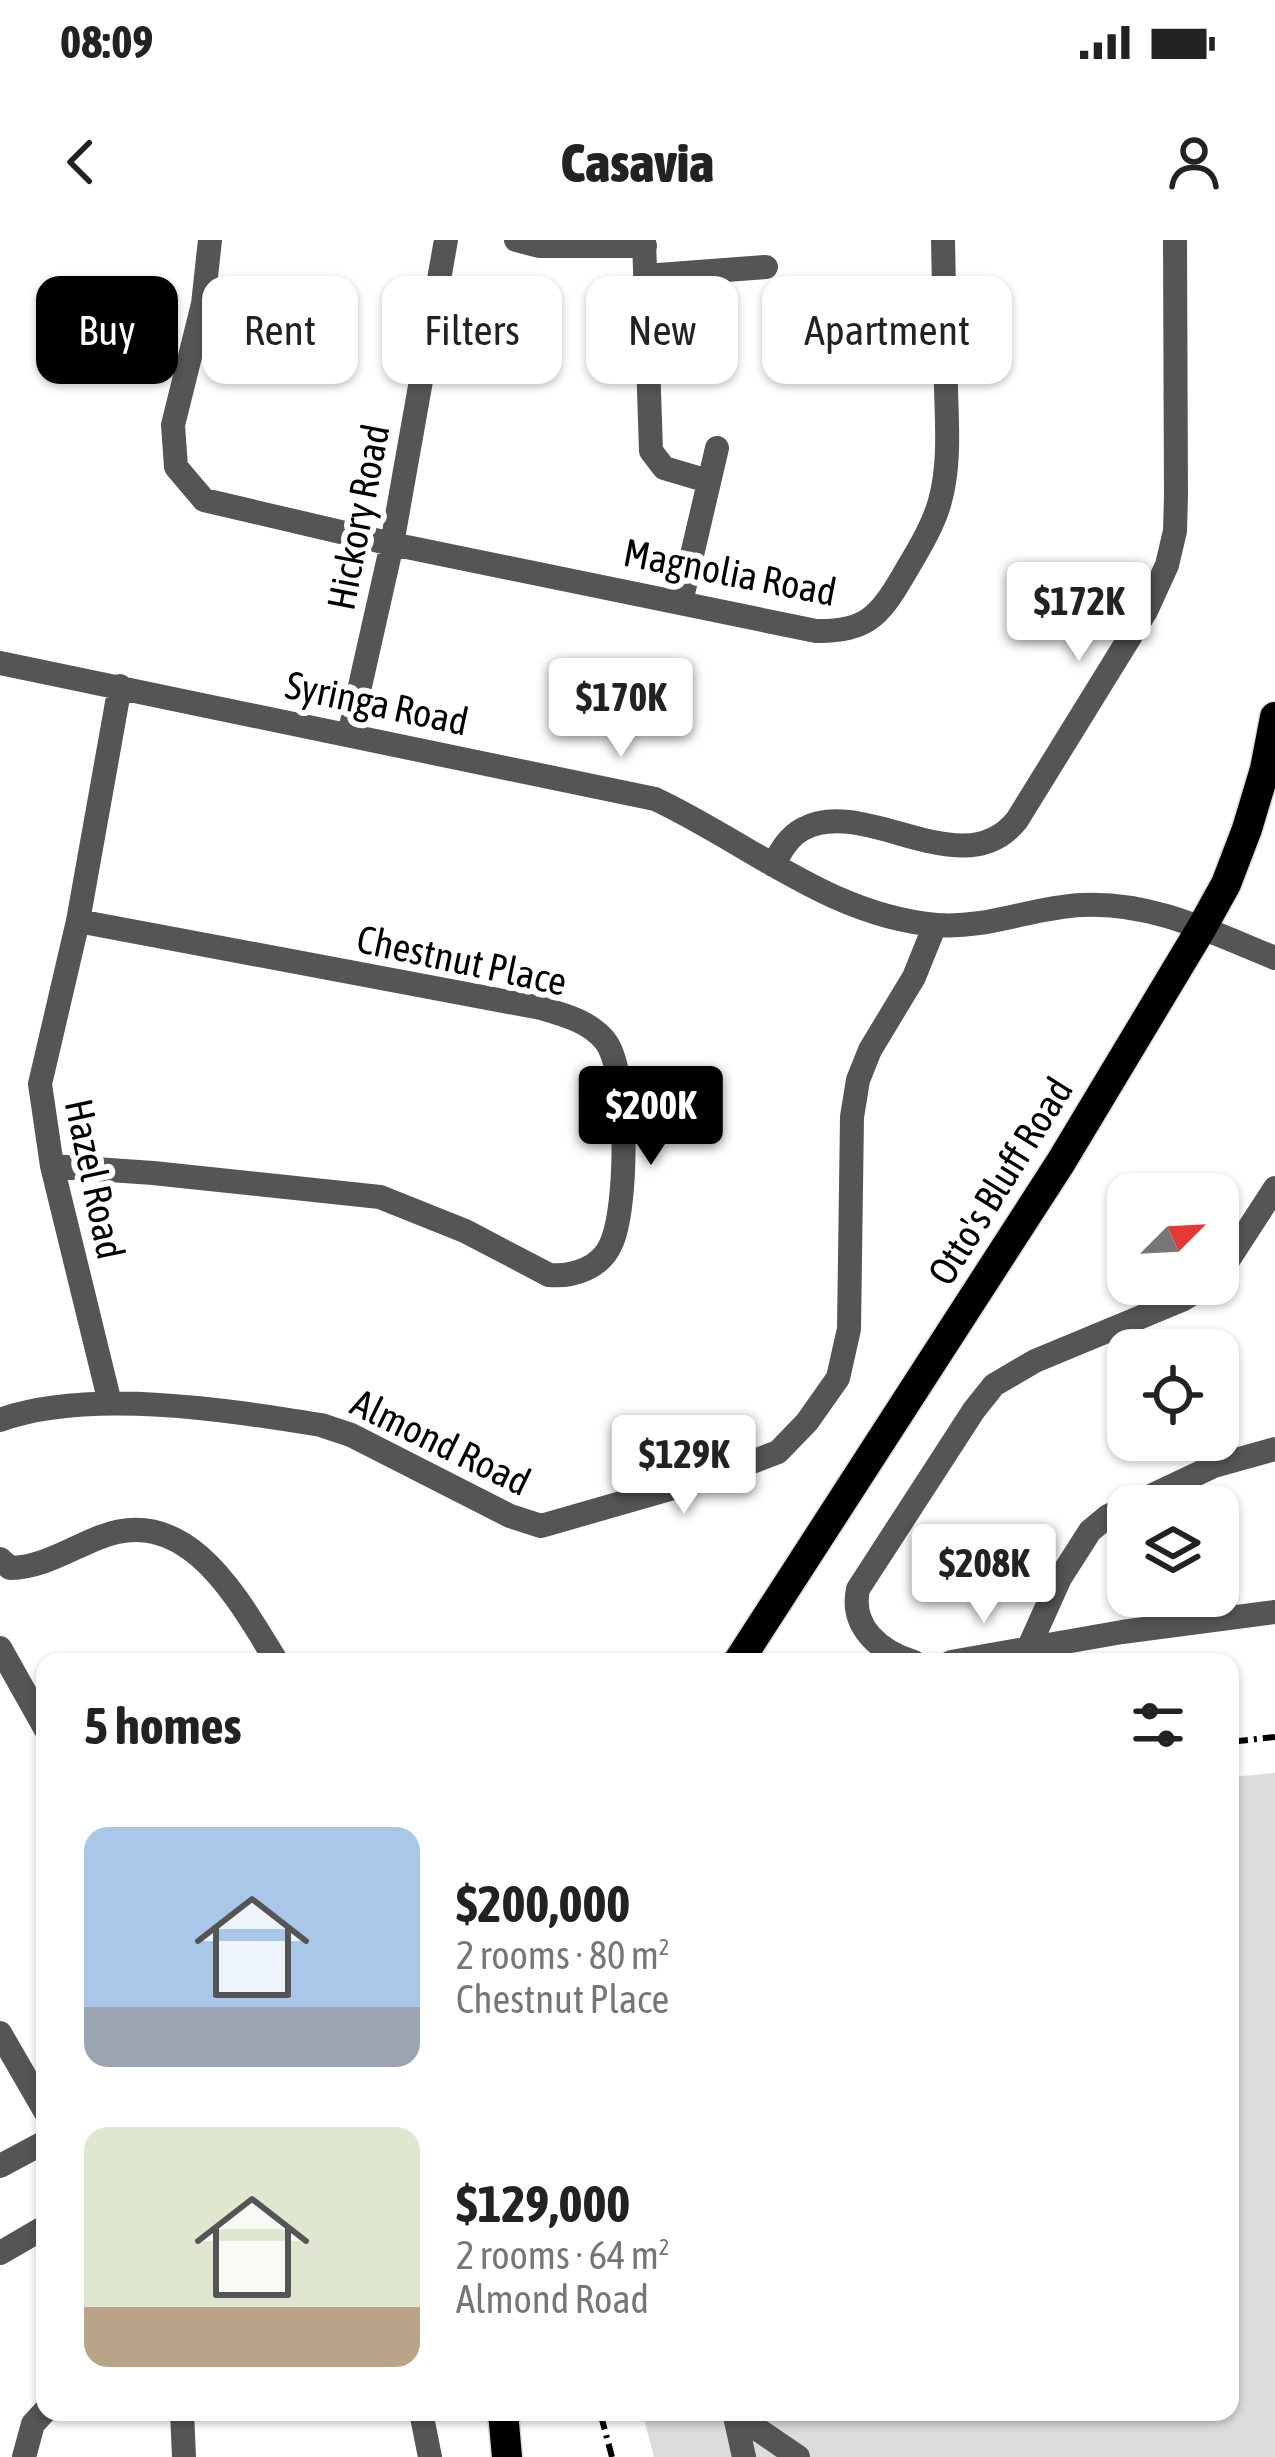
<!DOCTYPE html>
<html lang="en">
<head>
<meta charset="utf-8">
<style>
  body { margin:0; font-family:"Asap Condensed",sans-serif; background:#f6f6f6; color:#222; height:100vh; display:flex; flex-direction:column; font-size:45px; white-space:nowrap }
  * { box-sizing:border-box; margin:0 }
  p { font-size:39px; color:#767676 }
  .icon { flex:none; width:66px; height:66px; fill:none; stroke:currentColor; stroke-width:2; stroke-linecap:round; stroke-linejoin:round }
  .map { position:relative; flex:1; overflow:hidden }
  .sheet { position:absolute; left:36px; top:1413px; width:1203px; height:768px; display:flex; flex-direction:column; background:#fff; border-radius:24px; box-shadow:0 3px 9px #0004 }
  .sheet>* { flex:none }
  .top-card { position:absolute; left:36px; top:36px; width:1203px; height:108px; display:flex; gap:24px }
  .needle { width:78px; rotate:66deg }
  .controls { position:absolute; left:1107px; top:933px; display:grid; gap:24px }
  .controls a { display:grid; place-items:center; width:132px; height:132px; border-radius:24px; background:#fff; box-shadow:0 3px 9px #0004; font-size:60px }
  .price { position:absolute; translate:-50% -102px; padding:0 27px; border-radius:12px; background:#fff; color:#222; font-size:39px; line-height:78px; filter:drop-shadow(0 3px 6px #0008) }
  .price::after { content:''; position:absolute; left:50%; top:72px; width:36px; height:27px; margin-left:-18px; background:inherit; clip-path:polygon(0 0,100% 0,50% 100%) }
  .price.current { background:#000; color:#fff }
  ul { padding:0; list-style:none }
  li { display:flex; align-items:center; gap:36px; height:300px; padding:0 48px }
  li span { display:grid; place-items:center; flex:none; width:336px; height:240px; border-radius:24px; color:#555 }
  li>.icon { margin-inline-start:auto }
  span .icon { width:144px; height:144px; fill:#fffc; stroke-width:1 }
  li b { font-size:51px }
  h2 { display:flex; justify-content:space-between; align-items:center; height:144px; padding:0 48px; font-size:51px }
  .pill { padding:0 42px; border-radius:24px; background:#fff; box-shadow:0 3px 9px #0004; font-size:42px; line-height:108px }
  .pill.current { background:#000; color:#fff }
  .status { display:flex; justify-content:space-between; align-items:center; height:84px; padding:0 60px; background:#fff; direction:ltr }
  .status svg { height:33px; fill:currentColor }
  header { display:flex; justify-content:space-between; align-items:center; height:156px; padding:0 48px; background:#fff; font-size:54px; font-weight:800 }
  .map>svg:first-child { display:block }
  .green { fill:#dcdcdc }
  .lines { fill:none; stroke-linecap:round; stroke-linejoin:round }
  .major-casing { stroke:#dbdbdb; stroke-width:33 }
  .minor { stroke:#555; stroke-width:24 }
  .major { stroke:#000; stroke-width:30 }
  .rail { stroke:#000; stroke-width:6; stroke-dasharray:18 6 3 6; stroke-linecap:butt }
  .labels { text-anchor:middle; stroke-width:12; stroke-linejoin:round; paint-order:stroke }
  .street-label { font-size:39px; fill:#000; stroke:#fff }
</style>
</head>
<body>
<div class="status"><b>08:09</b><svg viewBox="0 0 49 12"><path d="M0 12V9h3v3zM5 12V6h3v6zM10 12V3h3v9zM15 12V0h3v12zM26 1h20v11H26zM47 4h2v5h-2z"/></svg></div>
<header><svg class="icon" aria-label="back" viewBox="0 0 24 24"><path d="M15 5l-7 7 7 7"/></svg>Casavia<svg class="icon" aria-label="person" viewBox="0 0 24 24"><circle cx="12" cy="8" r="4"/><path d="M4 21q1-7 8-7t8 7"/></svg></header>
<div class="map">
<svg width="1275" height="2217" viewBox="0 0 1275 2217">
  <rect width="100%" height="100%" fill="#fff"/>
  <path class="green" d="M1275 1533V2217H654L642 2172H1230V1537Z"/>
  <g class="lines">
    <g class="major-casing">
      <path id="major" d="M738 1422 1061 922 1201 689 1226 644 1247 589 1265 529 1275 477
        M503 2172 507 2217"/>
    </g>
    <path class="minor" d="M210 0 203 64 173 185 176 227 204 260 392 304 816 391C865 392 879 377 903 336 917 312 933 287 940 261 950 225 947 186 946 149 945 100 944 50 943 0
      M516 0 539 6H645
      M644 0 651 211 664 228 708 241
      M645 36 766 27
      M681 362 717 208
      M0 423 655 559C749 603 830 676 937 685 987 689 1033 667 1082 665 1151 661 1213 693 1275 718
      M349 495 392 304 446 0
      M773 625C781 611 788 597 803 589 865 555 963 648 1017 580L1146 371 1167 325 1175 291 1176 256 1175 0
      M52 926 153 933 380 957 465 991 549 1035C573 1037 601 1028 611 1004 628 968 629 834 606 802 591 782 565 775 541 768L78 681
      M1218 1036 1275 948
      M110 1163 52 926 40 844 78 681 120 446
      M0 1180C89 1148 228 1170 321 1185L351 1195 510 1276 541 1286 715 1236 778 1212 807 1182 838 1138 849 1089 852 877 858 840 870 810 914 737 935 685
      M0 1319 10 1328C43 1327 68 1310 98 1298 187 1261 238 1359 277 1422
      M0 1408 45 1488
      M1028 1409 1060 1338 1090 1291 1108 1276 1214 1226 1275 1209
      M914 1422C880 1412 850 1387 858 1349L974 1170 994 1145 1035 1121 1182 1060 1208 1044
      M951 1422 1122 1392 1275 1372
      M0 1793 45 1871
      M0 1926 45 1902
      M0 2013 45 1987
      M182 2172 184 2217
      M421 2172 430 2217
      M734 2172 744 2217
      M734 2173 798 2217
      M24 2217 33 2184 45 2171"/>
    <use href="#major" class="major"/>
    <path class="rail" d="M1230 1502 1275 1497
      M600 2172 612 2217"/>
  </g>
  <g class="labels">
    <g class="street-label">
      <text transform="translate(358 277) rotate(-79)" y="14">Hickory Road</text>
      <text transform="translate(730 332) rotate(11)" y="14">Magnolia Road</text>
      <text transform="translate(377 463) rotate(12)" y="14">Syringa Road</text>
      <text transform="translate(462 720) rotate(12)" y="14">Chestnut Place</text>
      <text transform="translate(95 939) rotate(78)" y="14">Hazel Road</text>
      <text transform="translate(1000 941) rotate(-58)" y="14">Otto's Bluff Road</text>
      <text transform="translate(441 1202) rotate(26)" y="14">Almond Road</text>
    </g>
  </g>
</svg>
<div class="controls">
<a><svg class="needle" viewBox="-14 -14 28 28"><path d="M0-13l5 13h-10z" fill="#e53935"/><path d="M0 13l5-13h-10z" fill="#767676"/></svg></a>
<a><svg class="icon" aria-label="locate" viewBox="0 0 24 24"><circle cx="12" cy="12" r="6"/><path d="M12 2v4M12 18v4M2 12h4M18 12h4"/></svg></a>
<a><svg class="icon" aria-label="layers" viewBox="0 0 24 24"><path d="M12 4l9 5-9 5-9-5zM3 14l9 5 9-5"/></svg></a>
</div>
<b class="price" style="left:1079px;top:424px">$172K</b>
<b class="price" style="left:621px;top:520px">$170K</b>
<b class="price current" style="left:651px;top:928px">$200K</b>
<b class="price" style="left:684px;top:1277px">$129K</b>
<b class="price" style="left:984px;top:1386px">$208K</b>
<div class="top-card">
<a class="pill current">Buy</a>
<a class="pill">Rent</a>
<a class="pill">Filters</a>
<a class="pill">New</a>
<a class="pill">Apartment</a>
</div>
<section class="sheet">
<h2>5 homes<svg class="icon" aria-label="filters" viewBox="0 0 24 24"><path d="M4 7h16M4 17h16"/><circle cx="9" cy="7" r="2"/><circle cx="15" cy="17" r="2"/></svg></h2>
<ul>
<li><span style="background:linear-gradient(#a9c7e8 75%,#9aa5b1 0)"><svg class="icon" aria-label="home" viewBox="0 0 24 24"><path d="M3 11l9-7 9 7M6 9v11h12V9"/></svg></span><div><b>$200,000</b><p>2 rooms · 80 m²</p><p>Chestnut Place</p></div></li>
<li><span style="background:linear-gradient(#dfe7d0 75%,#b9a48a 0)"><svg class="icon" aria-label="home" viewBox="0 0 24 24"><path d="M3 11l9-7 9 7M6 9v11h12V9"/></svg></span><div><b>$129,000</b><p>2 rooms · 64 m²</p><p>Almond Road</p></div></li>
</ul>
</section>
</div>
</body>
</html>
